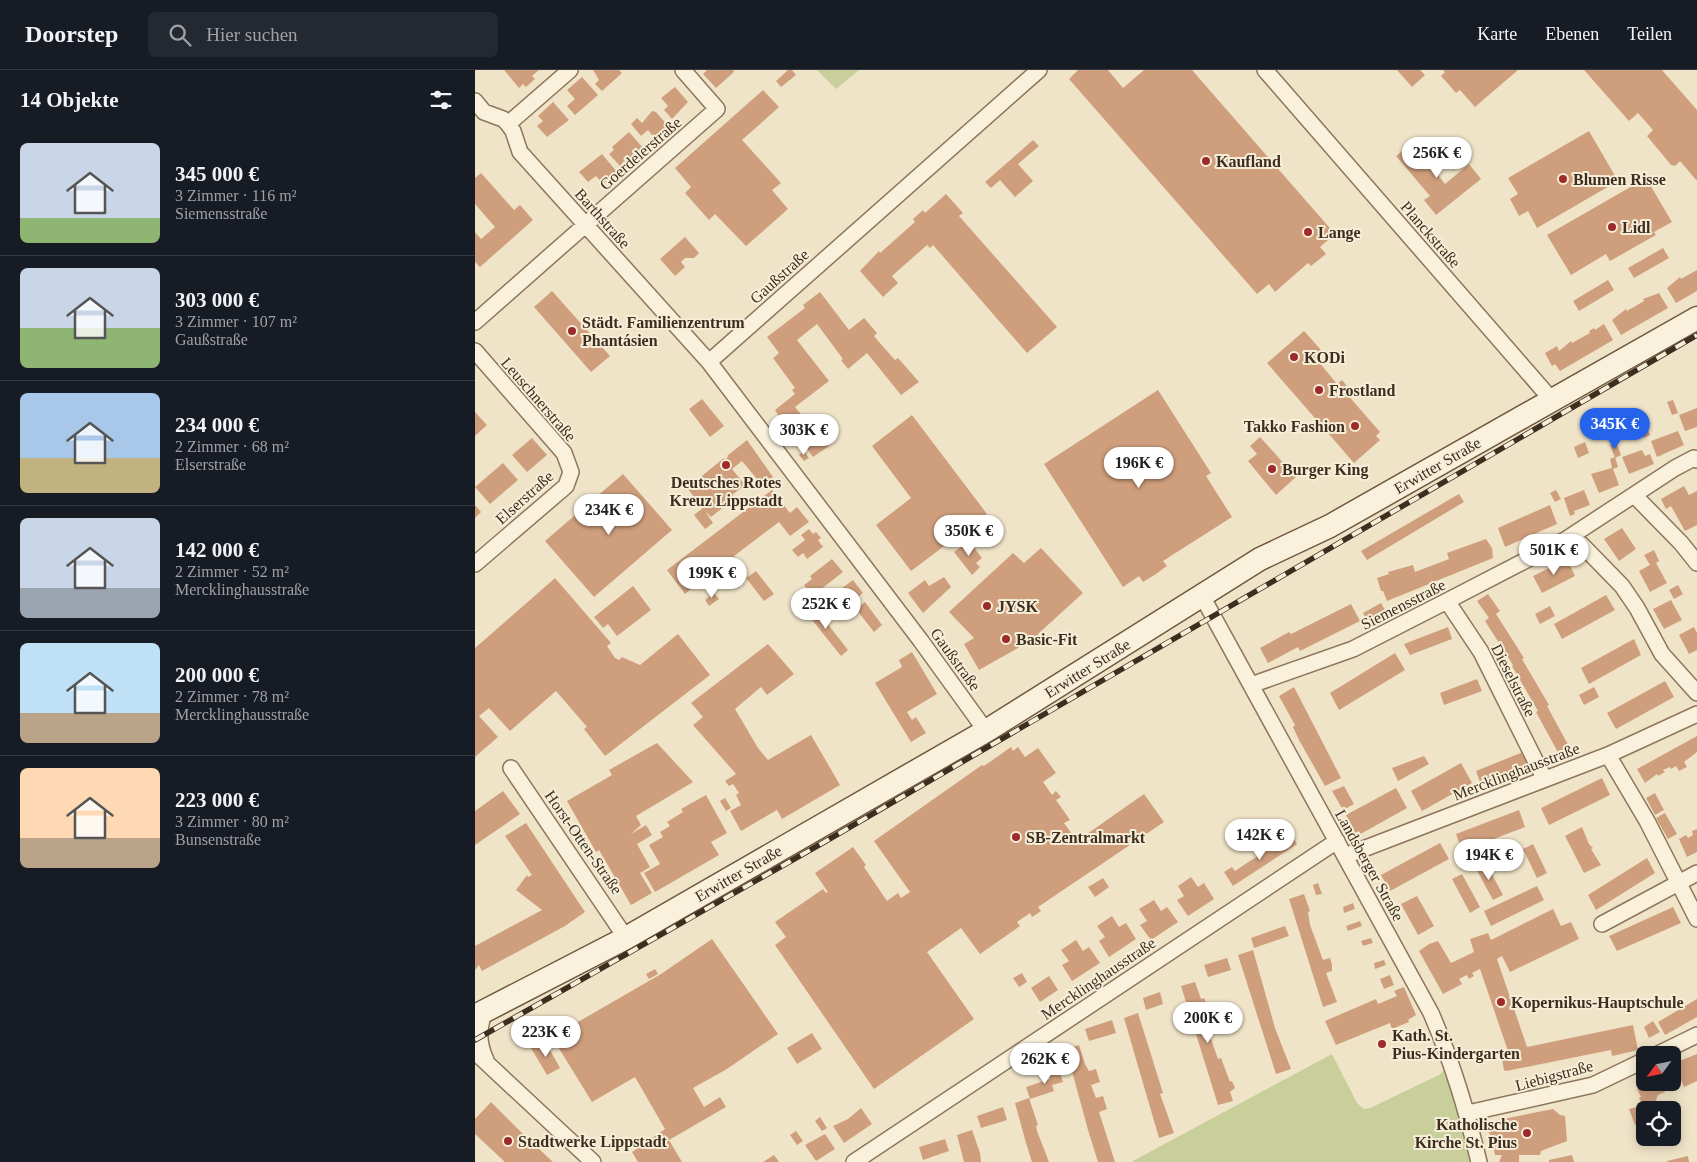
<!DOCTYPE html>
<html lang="de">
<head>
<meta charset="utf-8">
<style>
  body { margin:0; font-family:"Times New Roman",serif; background:#242831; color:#f1f3f6; height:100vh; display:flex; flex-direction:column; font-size:19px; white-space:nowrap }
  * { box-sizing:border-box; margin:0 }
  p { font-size:16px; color:#9ea1a6 }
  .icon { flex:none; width:28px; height:28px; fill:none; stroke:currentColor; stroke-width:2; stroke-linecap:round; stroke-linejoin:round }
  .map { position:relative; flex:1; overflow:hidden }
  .panel { display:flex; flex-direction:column; background:#171b24; width:475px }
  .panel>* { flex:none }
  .needle { width:32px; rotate:237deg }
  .buttons { position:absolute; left:1161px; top:976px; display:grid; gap:10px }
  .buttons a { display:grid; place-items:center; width:45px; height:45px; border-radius:8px; background:#171b24; box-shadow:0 2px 12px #0003; font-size:25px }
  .price { position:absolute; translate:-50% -42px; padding:0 11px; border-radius:18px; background:#fff; color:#222; font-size:16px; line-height:32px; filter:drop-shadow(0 1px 2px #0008) }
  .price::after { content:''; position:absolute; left:50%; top:30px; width:15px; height:11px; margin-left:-8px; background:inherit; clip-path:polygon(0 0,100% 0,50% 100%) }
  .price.active { background:#2563eb; color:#fff }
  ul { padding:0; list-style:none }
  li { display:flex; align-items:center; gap:15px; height:125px; padding:0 20px }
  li+li { border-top:1px solid #363941 }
  li span { display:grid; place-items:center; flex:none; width:140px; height:100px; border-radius:8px; color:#555 }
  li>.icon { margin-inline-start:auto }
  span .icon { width:60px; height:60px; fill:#fffc; stroke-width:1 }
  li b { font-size:21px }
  h2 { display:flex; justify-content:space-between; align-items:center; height:60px; padding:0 20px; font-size:21px }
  header { display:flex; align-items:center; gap:30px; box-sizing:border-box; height:70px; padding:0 25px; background:#171b24; border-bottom:1px solid #363941 }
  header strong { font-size:24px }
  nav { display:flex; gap:28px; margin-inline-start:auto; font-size:18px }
  .search { width:350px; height:45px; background:#242831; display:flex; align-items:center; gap:12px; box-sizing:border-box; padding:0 18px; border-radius:8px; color:#9ea1a6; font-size:19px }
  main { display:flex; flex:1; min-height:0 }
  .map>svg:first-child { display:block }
  .green { fill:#c9cf9b }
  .building { fill:#cf9f7d }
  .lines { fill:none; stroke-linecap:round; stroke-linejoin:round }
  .minor-casing { stroke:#8d765c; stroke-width:18 }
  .secondary-casing { stroke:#6f573f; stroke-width:25 }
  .minor { stroke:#faf1dc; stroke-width:15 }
  .secondary { stroke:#faf1dc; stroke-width:22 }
  .rail-casing { stroke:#3d2e20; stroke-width:5.5 }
  .rail { stroke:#f7eed8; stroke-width:4; stroke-dasharray:11; stroke-linecap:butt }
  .poi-dot { fill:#9e2a2b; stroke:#f7eed8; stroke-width:2 }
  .labels { text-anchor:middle; stroke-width:4; stroke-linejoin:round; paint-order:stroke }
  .street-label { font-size:16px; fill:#3d2e20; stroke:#f7eed8 }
  .poi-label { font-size:16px; font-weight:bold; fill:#3d2e20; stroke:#f7eed8; text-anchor:start }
</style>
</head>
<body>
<header>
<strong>Doorstep</strong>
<div class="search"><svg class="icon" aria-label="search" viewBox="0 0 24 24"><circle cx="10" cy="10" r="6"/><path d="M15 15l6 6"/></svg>Hier suchen</div>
<nav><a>Karte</a><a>Ebenen</a><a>Teilen</a></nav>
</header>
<main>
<section class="panel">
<h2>14 Objekte<svg class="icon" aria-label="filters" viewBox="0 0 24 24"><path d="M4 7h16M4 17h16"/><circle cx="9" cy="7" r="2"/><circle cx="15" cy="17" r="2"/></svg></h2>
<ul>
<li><span style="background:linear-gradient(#c9d6e8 75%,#8fb573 0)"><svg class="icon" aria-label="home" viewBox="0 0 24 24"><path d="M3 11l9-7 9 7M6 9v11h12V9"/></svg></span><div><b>345 000 €</b><p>3 Zimmer · 116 m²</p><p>Siemensstraße</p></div></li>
<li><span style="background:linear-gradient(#c9d6e8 60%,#8fb573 0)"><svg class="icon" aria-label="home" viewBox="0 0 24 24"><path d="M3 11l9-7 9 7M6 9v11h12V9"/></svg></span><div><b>303 000 €</b><p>3 Zimmer · 107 m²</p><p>Gaußstraße</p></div></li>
<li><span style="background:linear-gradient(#a9c7e8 65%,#c2b280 0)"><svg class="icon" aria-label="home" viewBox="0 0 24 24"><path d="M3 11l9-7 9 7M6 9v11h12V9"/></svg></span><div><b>234 000 €</b><p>2 Zimmer · 68 m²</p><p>Elserstraße</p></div></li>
<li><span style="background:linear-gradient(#c9d6e8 70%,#9aa5b1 0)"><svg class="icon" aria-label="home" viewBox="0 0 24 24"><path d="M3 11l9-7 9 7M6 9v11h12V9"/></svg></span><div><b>142 000 €</b><p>2 Zimmer · 52 m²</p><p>Mercklinghausstraße</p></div></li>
<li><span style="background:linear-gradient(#bfe0f5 70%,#b9a48a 0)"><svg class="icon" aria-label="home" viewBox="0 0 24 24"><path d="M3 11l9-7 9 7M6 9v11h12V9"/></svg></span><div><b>200 000 €</b><p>2 Zimmer · 78 m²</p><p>Mercklinghausstraße</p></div></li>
<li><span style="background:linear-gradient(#ffd9b3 70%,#b9a48a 0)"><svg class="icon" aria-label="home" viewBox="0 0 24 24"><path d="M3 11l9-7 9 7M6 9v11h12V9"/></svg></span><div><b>223 000 €</b><p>3 Zimmer · 80 m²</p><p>Bunsenstraße</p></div></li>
</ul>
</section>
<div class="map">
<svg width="1222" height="1092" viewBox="0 0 1222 1092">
  <rect width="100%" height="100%" fill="#f0e4c8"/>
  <path class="green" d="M342 0H384L361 19Z
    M857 984 882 1033 889 1039 895 1038 964 1005 970 999 969 992 995 1092H656Z"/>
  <path class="building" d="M29 0H64L57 6 60 9 51 17 48 14 44 18Z
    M118 0H144L147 3 127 21 120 14 124 10Z
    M232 0H258L259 2 241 18 228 4Z
    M313 0H317L321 5 306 17 301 11Z
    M603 0H633L648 18 669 0H717L860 164 845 177 851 184 836 196 833 193 800 222 794 214 782 224 594 9Z
    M922 0H945L950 5 937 17Z
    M968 0H1043L1000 37 985 20 981 23 974 15 966 6 970 2Z
    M1109 0H1187L1222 40V111L1205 91 1200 96 1196 95 1172 66 1178 60 1163 43 1154 51Z
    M107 7 123 25 100 45 92 36 100 29 92 20Z
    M200 17 213 32 197 49 189 40 193 36 186 28Z
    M288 20 304 37 267 70 306 113 297 120 313 139 271 176 240 144 234 150 210 123 216 117 200 98Z
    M78 32 94 50 72 67 62 56 68 51 63 46Z
    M177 41 181 42 194 57 180 69 173 60 166 66 156 54 162 48 167 53Z
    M1114 61 1143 111 1062 158 1053 141 1044 146 1035 129 1043 124 1033 108Z
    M154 62 169 79 152 94 149 91 145 96 134 84 139 80 137 77Z
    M558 70 564 76 543 94 558 111 540 127 525 110 516 118 510 112Z
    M938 72 970 114 994 94 1006 109 961 145 949 130 955 126 921 86Z
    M127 84 142 102 128 114 121 106 113 112 104 102Z
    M6 103 39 140 45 135 58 150 5 197 0 192V162L6 169 20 157 0 134V108Z
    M1171 108 1197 152 1179 162 1181 165 1135 191 1131 184 1096 205 1072 165Z
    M471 124 488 143 484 146 582 257 552 283 458 175 455 178 452 175 417 206 423 213 408 227 385 201 404 181 405 183 440 152 438 149 448 140 450 143Z
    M210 167 224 183 219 188H210L206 192 210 197 200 206 185 189Z
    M1188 178 1194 188 1159 208 1153 198Z
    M1222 200V221L1201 233 1192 218 1205 207 1206 209Z
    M1133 210 1139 220 1104 241 1098 231Z
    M77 221 135 286 116 302 59 237Z
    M345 222 374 260 389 248 402 263 399 266 404 272 420 290 423 288 444 312 426 325 392 283 373 299 366 290 368 289 342 254 322 270 354 311 320 337 329 348 313 360 300 340 320 324 317 320 320 318 298 288 304 283 292 267 330 238 328 235Z
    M1184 223 1193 238 1146 265 1137 250 1151 239 1152 241 1169 231 1168 229Z
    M1129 254 1138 270 1085 301 1080 294 1077 296 1070 283 1082 276 1084 281 1096 271 1097 273 1115 263 1114 261 1119 258 1120 260Z
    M829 261 846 280 839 286 862 314 867 310 875 320 871 323 905 362 901 366 905 370 879 393 792 293Z
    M683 320 736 403 731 406 757 447 688 491 692 496 681 504 668 512 664 506 648 517 569 394Z
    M227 329 249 356 235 367 214 339Z
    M1198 330 1203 343 1197 345 1192 332Z
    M1222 338V357L1210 361 1204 345Z
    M0 342 12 355 0 366Z
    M437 345 512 444 436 501 401 455 436 428 397 376Z
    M1171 355 1175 365 1169 368 1165 358Z
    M1203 361 1209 375 1182 387 1176 371Z
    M345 364 354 376 338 387 328 373 339 365 340 368Z
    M785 367 821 407 801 425 773 391 782 384 775 376Z
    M57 368 72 385 52 402 37 385Z
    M272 370 298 407 287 415 267 391 257 399 270 415 257 425 260 428 236 447 230 441 238 453 230 459 219 445 228 438 212 418 249 388 250 390 253 387 252 386Z
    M1110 372 1114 383 1103 388 1099 377Z
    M1141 372 1146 385 1140 388 1135 375Z
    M1167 380 1170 386 1175 384 1179 394 1154 404 1147 387Z
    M329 381 334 388 329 391 324 385Z
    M1140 387 1143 397 1138 399 1144 415 1124 423 1116 404 1137 398 1135 389Z
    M28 393 43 410 15 434 0 417Z
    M148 404 197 460 119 527 70 471Z
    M1209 416 1214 425 1222 421V455L1210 461 1196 436 1191 439 1186 429Z
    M297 420 315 443 322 437 334 452 315 466 304 452 259 486 263 490 254 497 251 493 246 497 250 503 244 507 234 515 229 509 210 524 192 500Z
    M1081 420 1086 429 1080 432 1075 423Z
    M1109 420 1115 435 1099 441 1100 444 1095 446 1089 428Z
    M984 424 989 432 892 490 886 481Z
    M0 435 6 442 0 448Z
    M1075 435 1082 454 1030 477 1023 458Z
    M1147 458 1161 479 1144 491 1129 469Z
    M334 459 338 464 341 462 346 468 343 470 348 477 332 489 328 483 323 487 317 480 330 470 326 465Z
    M1011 469 1017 478 1018 488 912 531 908 521H906L902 508 914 504 913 502 938 495 940 502 974 489 972 483Z
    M494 471 507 488 501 493 505 497 497 505 479 482Z
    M566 478 608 523 563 564 564 566 504 600 489 574 499 568 474 542 538 483 549 493Z
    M1179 480 1184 491 1181 493 1192 513 1175 522 1164 501 1175 495 1169 485Z
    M357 489 368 502 345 520 341 522 339 520 335 523 329 515 337 509 335 506Z
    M1092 489 1100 506 1067 523 1058 506Z
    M281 501 299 524 289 531 271 508Z
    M469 507 476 517 448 543 433 523 450 510 454 516Z
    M80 508 136 573 132 576 140 588 144 590 147 587 165 595 203 564 235 605 130 686 109 659 112 657 81 621 35 661 14 638 4 646 23 667 0 687V578Z
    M378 510 388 523 361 544 351 530Z
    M1203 515 1208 524 1199 529 1194 520Z
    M158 516 176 540 142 566 133 554 128 558 119 547Z
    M239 523 244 529 234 536 230 530Z
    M1013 524 1025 541 1021 544 1049 588 1047 589 1074 635 1072 636 1097 682 1086 688 1061 642 1063 641 1037 596 1038 595 1010 551 1014 548 1002 531Z
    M1131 525 1140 540 1087 569 1079 554Z
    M1196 530 1207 550 1189 559 1178 539Z
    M390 532 407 555 399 562 381 539Z
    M906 533 911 542 893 552 888 543Z
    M337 534 373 580 366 586 329 540Z
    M876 534 885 551 825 581 823 577 793 593 785 578 814 562 816 564Z
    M1075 536 1080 546 1065 554 1060 544Z
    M973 557 977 569 935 585 929 574Z
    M1219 557 1222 563V580L1214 584 1204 565Z
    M1159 569 1166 585 1114 614 1106 598Z
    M293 574 319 604 292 625 286 617 260 639 283 678 293 690 336 665 365 715 307 749 302 740 266 761 255 741 266 735 261 725 264 723 258 714 254 716 250 711 261 704 218 655 228 647 216 633Z
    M437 582 462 624 432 642 437 650 441 647 451 663 436 672 400 613 427 597 424 590Z
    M920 583 930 600 864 640 855 623Z
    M1002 609 1007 621 969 635 965 623Z
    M1190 611 1199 627 1141 659 1132 643Z
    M819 617 866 708 850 716 824 670 818 657 820 655 804 626Z
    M1119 617 1124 627 1109 635 1104 625Z
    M1222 666V682L1209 692 1212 697 1204 701 1201 696 1196 699 1195 697 1188 700 1190 702 1183 706 1182 704 1170 713 1162 699Z
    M182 673 218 712 161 746 166 755 156 764 171 755 177 765 162 774 175 797 165 803 177 823 156 835 124 780 121 782 92 731 137 705 134 700Z
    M536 677 538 681 543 677 550 687 563 678 581 703 568 712 577 725 581 721 586 727 581 730 595 750 589 753 602 771 669 724 689 752 563 837 566 841 557 847 555 843 542 852 545 856 505 884 486 858 452 882 499 949 399 1019 300 875 311 867 300 852 348 819 351 823 353 822 340 803 378 777 391 795 389 797 412 831 423 823 426 828 435 822 399 771 507 695 509 696Z
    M1048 682 1052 695 1005 712 1001 701Z
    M949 686 954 694 923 711 917 698Z
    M986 693 997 713 947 741 936 721Z
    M1127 708 1135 725 1074 755 1066 738Z
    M869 716 879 734 868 740 857 721Z
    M921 718 932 738 882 766 871 745Z
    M28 721 45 744 0 775V741Z
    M1180 723 1189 740 1180 745 1171 728Z
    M231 725 252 763 236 772 244 785 180 822 169 803 185 794 174 775 188 767 185 762 195 756 192 752 208 742 206 739Z
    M250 728 256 738 251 741 245 731Z
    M1044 740 1050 757 987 781 981 764Z
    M1190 743 1202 764 1193 769 1181 748Z
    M51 753 110 842 90 856 7 901 4 895 0 900V876L67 840 41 820 52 805 53 807 57 805 30 766Z
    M1107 757 1114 774 1118 778 1116 779 1126 795 1109 803 1090 766Z
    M1222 759V782L1212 787 1204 769 1211 765 1213 768 1218 765 1217 761Z
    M816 764 822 774 758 816 749 802 757 797 760 801Z
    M965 773 974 789 915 821 906 805Z
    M1058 774 1072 803 1062 808 1048 779Z
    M1172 788 1180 803 1121 840 1113 825Z
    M1010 791 1028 825 1018 830 1000 797Z
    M987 804 1005 837 995 843 977 809Z
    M716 807 723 817 729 813 739 829 713 846 702 830 709 826 703 816Z
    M628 808 634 817 620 827 613 817Z
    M843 813 847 824 841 825 838 815Z
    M1062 816 1069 830 1016 856 1009 841Z
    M829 824 835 841 833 842 835 855 848 890 855 888 857 895V901L851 903 862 932 848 937 814 829Z
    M942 826 959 856 943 865 926 834Z
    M679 830 686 841 692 837 703 852 676 870 665 855 672 851 664 839Z
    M878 833 880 839 869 843 868 837Z
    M1198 837 1206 853 1142 881 1134 866Z
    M1078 839 1086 856 1096 852 1104 869 1035 902 1027 886 1022 889 1052 977 1158 955 1163 980 1137 986 1136 980 1031 1001 1029 1000 1026 984 1033 981 1005 899 997 903 999 906 994 909 992 905 984 909 987 914 968 924 944 881 954 874 963 871 976 893 999 882 995 869 1013 863 1016 870Z
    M637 846 644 857 651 853 661 869 634 887 624 871 630 867 622 856Z
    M885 851 887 856 873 861 871 856Z
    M810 856 814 866 779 878 776 868Z
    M896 868 898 873 888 876 886 871Z
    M237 869 303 964 252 999 218 1018 229 1037 245 1027 251 1037 194 1070 207 1092H163L157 1082 190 1059 160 1007 117 1032 77 967 186 904Z
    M601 870 608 881 614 877 625 893 597 911 587 895 594 891 586 880Z
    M778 880 800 958 816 999 801 1004 763 885Z
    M752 888 756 900 733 907 729 895Z
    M909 890 911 895 900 899 899 893Z
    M180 899 183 904 174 909 171 904Z
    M547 903 552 912 544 917 538 908Z
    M915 905 919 915 909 919 905 909Z
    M574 906 583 920 565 932 556 918Z
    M720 912 726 929 729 928 737 952 740 964 735 966 743 989 746 988 755 1012 757 1011 760 1018 755 1022 758 1031 743 1035 706 916Z
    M929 917 941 945 933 950 934 952 917 959 915 953 861 975 850 951 901 929 903 934 922 926 919 921Z
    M685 922 688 934 671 940 668 928Z
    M1222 929V947L1190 965 1183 952Z
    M663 943 688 1023 685 1024 699 1063 684 1068 649 948Z
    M637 950 641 963 614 971 610 959Z
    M1178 951 1185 962 1174 968 1169 957Z
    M337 963 347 979 322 994 312 978Z
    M70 971 85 998 72 1005 56 978Z
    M604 975 610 994 614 1001 621 999 625 1012 616 1015 621 1028 628 1026 632 1039 624 1042 640 1092H623L613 1060 591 979Z
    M1222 984V1011L1209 1017 1199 993Z
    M584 1000 588 1012 577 1015 579 1021 555 1029 551 1017 575 1009 573 1003Z
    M1198 1002 1202 1014 1196 1016 1194 1012H1198Z
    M1173 1012H1186L1190 1022 1183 1025 1181 1030 1184 1037 1171 1040 1164 1028 1166 1027 1162 1019Z
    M554 1028 563 1055 561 1056 562 1061 574 1092H557L551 1073 540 1033Z
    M16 1032 47 1063 78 1092H30L0 1064V1049Z
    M528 1037 532 1050 506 1058 502 1046Z
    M1162 1037 1168 1052 1160 1055 1154 1039Z
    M386 1038 397 1054 369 1073 358 1056 373 1049Z
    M1078 1039 1085 1045 1090 1046 1092 1071 1066 1081 1065 1085H1044V1092H1024L1027 1085H1020L1016 1067H1012L1016 1066 1012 1060 1020 1051 1026 1049 1028 1052 1033 1048Z
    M345 1047 352 1058 347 1061 340 1051Z
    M497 1060 505 1083 506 1092H489L488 1088 482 1065Z
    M321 1061 328 1071 322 1075 315 1065Z
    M350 1064 360 1079 341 1091 330 1075Z
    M470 1069 474 1081 448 1090 444 1077Z
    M299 1085 304 1092H288Z
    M1097 1085 1099 1092H1074V1090Z
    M1213 1086 1214 1092H1192V1091Z"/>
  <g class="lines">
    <g class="minor-casing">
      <path id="minor" d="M790 0 1076 329
        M0 31 9 42 28 49 33 54 38 61 45 82 234 292 446 571 511 661
        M33 54 95 0
        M0 252 242 39 208 0
        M0 281 89 383 96 402 91 416 0 494
        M234 292 564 0
        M1159 425 1206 473 1222 493
        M1090 470 1106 474 1147 516 1162 538 1187 584 1222 623
        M727 526 956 943C978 994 991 1039 1004 1092
        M972 531 1006 582 1069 708
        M776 615 878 579 972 531 1090 470 1200 398 1219 388 1222 390
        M1133 685 1172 751 1222 849
        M36 698 151 868
        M870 786 1133 685 1222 644
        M1127 854 1222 803
        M10 940C3 959 3 973 11 990
        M0 982 118 1092
        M1181 985 1222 965
        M993 1043 1118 1015 1170 990
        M379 1092 862 771"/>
    </g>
    <g class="secondary-casing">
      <path id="secondary" d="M0 946 151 868 511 661 785 489 855 456 1222 248"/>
    </g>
    <use href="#minor" class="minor"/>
    <use href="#secondary" class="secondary"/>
    <g class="rail-casing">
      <path id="rail" d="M0 970 351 771 1222 265"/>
    </g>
    <use href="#rail" class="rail"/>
  </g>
  <g class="poi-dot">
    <circle cx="731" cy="91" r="5"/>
    <circle cx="1088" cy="109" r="5"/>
    <circle cx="1137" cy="157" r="5"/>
    <circle cx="833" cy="162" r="5"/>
    <circle cx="97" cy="261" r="5"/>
    <circle cx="819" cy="287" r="5"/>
    <circle cx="844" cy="320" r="5"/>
    <circle cx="880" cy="356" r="5"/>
    <circle cx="251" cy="395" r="5"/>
    <circle cx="797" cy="399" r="5"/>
    <circle cx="512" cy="536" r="5"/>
    <circle cx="531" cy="569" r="5"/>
    <circle cx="541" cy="767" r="5"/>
    <circle cx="1026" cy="932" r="5"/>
    <circle cx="907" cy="974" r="5"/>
    <circle cx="1052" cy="1063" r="5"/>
    <circle cx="33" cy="1071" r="5"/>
  </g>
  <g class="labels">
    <g class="street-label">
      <text transform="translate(165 83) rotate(-41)" y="6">Goerdelerstraße</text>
      <text transform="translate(128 148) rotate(48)" y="6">Barthstraße</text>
      <text transform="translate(956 164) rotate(49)" y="6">Planckstraße</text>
      <text transform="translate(304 206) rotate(-42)" y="6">Gaußstraße</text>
      <text transform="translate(64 329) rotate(49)" y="6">Leuschnerstraße</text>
      <text transform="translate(962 395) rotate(-30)" y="6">Erwitter Straße</text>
      <text transform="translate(49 427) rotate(-42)" y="6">Elserstraße</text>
      <text transform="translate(928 534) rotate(-27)" y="6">Siemensstraße</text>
      <text transform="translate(481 589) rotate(54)" y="6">Gaußstraße</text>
      <text transform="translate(612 598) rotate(-32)" y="6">Erwitter Straße</text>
      <text transform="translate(1039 610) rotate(63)" y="6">Dieselstraße</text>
      <text transform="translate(1041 701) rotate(-21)" y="6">Mercklinghausstraße</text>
      <text transform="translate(109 772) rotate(55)" y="6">Horst-Otten-Straße</text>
      <text transform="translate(895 795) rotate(61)" y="6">Landsberger Straße</text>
      <text transform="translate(263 803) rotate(-30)" y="6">Erwitter Straße</text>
      <text transform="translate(623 908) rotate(-34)" y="6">Mercklinghausstraße</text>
      <text transform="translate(1079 1005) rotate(-15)" y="6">Liebigstraße</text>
    </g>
    <g class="poi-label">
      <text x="741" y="97">Kaufland</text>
      <text x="1098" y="115">Blumen Risse</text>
      <text x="1147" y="163">Lidl</text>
      <text x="843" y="168">Lange</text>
      <text x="107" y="258">Städt. Familienzentrum<tspan x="107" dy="18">Phantásien</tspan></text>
      <text x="829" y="293">KODi</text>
      <text x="854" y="326">Frostland</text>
      <text x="870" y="362" text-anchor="end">Takko Fashion</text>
      <text x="807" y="405">Burger King</text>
      <text x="251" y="418" text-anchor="middle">Deutsches Rotes<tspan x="251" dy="18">Kreuz Lippstadt</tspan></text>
      <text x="522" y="542">JYSK</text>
      <text x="541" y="575">Basic-Fit</text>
      <text x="551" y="773">SB-Zentralmarkt</text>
      <text x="1036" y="938">Kopernikus-Hauptschule</text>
      <text x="917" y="971">Kath. St.<tspan x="917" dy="18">Pius-Kindergarten</tspan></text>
      <text x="1042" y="1060" text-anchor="end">Katholische<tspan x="1042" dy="18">Kirche St. Pius</tspan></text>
      <text x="43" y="1077">Stadtwerke Lippstadt</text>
    </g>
  </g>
</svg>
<div class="buttons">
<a><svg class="needle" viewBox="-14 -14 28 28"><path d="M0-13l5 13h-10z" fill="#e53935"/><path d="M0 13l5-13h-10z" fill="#9ea1a6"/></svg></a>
<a><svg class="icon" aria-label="locate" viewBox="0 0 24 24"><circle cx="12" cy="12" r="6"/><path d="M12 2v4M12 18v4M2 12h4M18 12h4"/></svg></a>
</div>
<b class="price" style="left:962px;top:109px">256K €</b>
<b class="price active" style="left:1140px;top:380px">345K €</b>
<b class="price" style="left:329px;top:386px">303K €</b>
<b class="price" style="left:664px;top:419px">196K €</b>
<b class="price" style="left:134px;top:466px">234K €</b>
<b class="price" style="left:494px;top:487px">350K €</b>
<b class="price" style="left:1079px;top:506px">501K €</b>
<b class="price" style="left:237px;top:529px">199K €</b>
<b class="price" style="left:351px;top:560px">252K €</b>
<b class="price" style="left:785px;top:791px">142K €</b>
<b class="price" style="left:1014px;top:811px">194K €</b>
<b class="price" style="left:733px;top:974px">200K €</b>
<b class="price" style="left:71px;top:988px">223K €</b>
<b class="price" style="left:570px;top:1015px">262K €</b>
</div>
</main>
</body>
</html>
